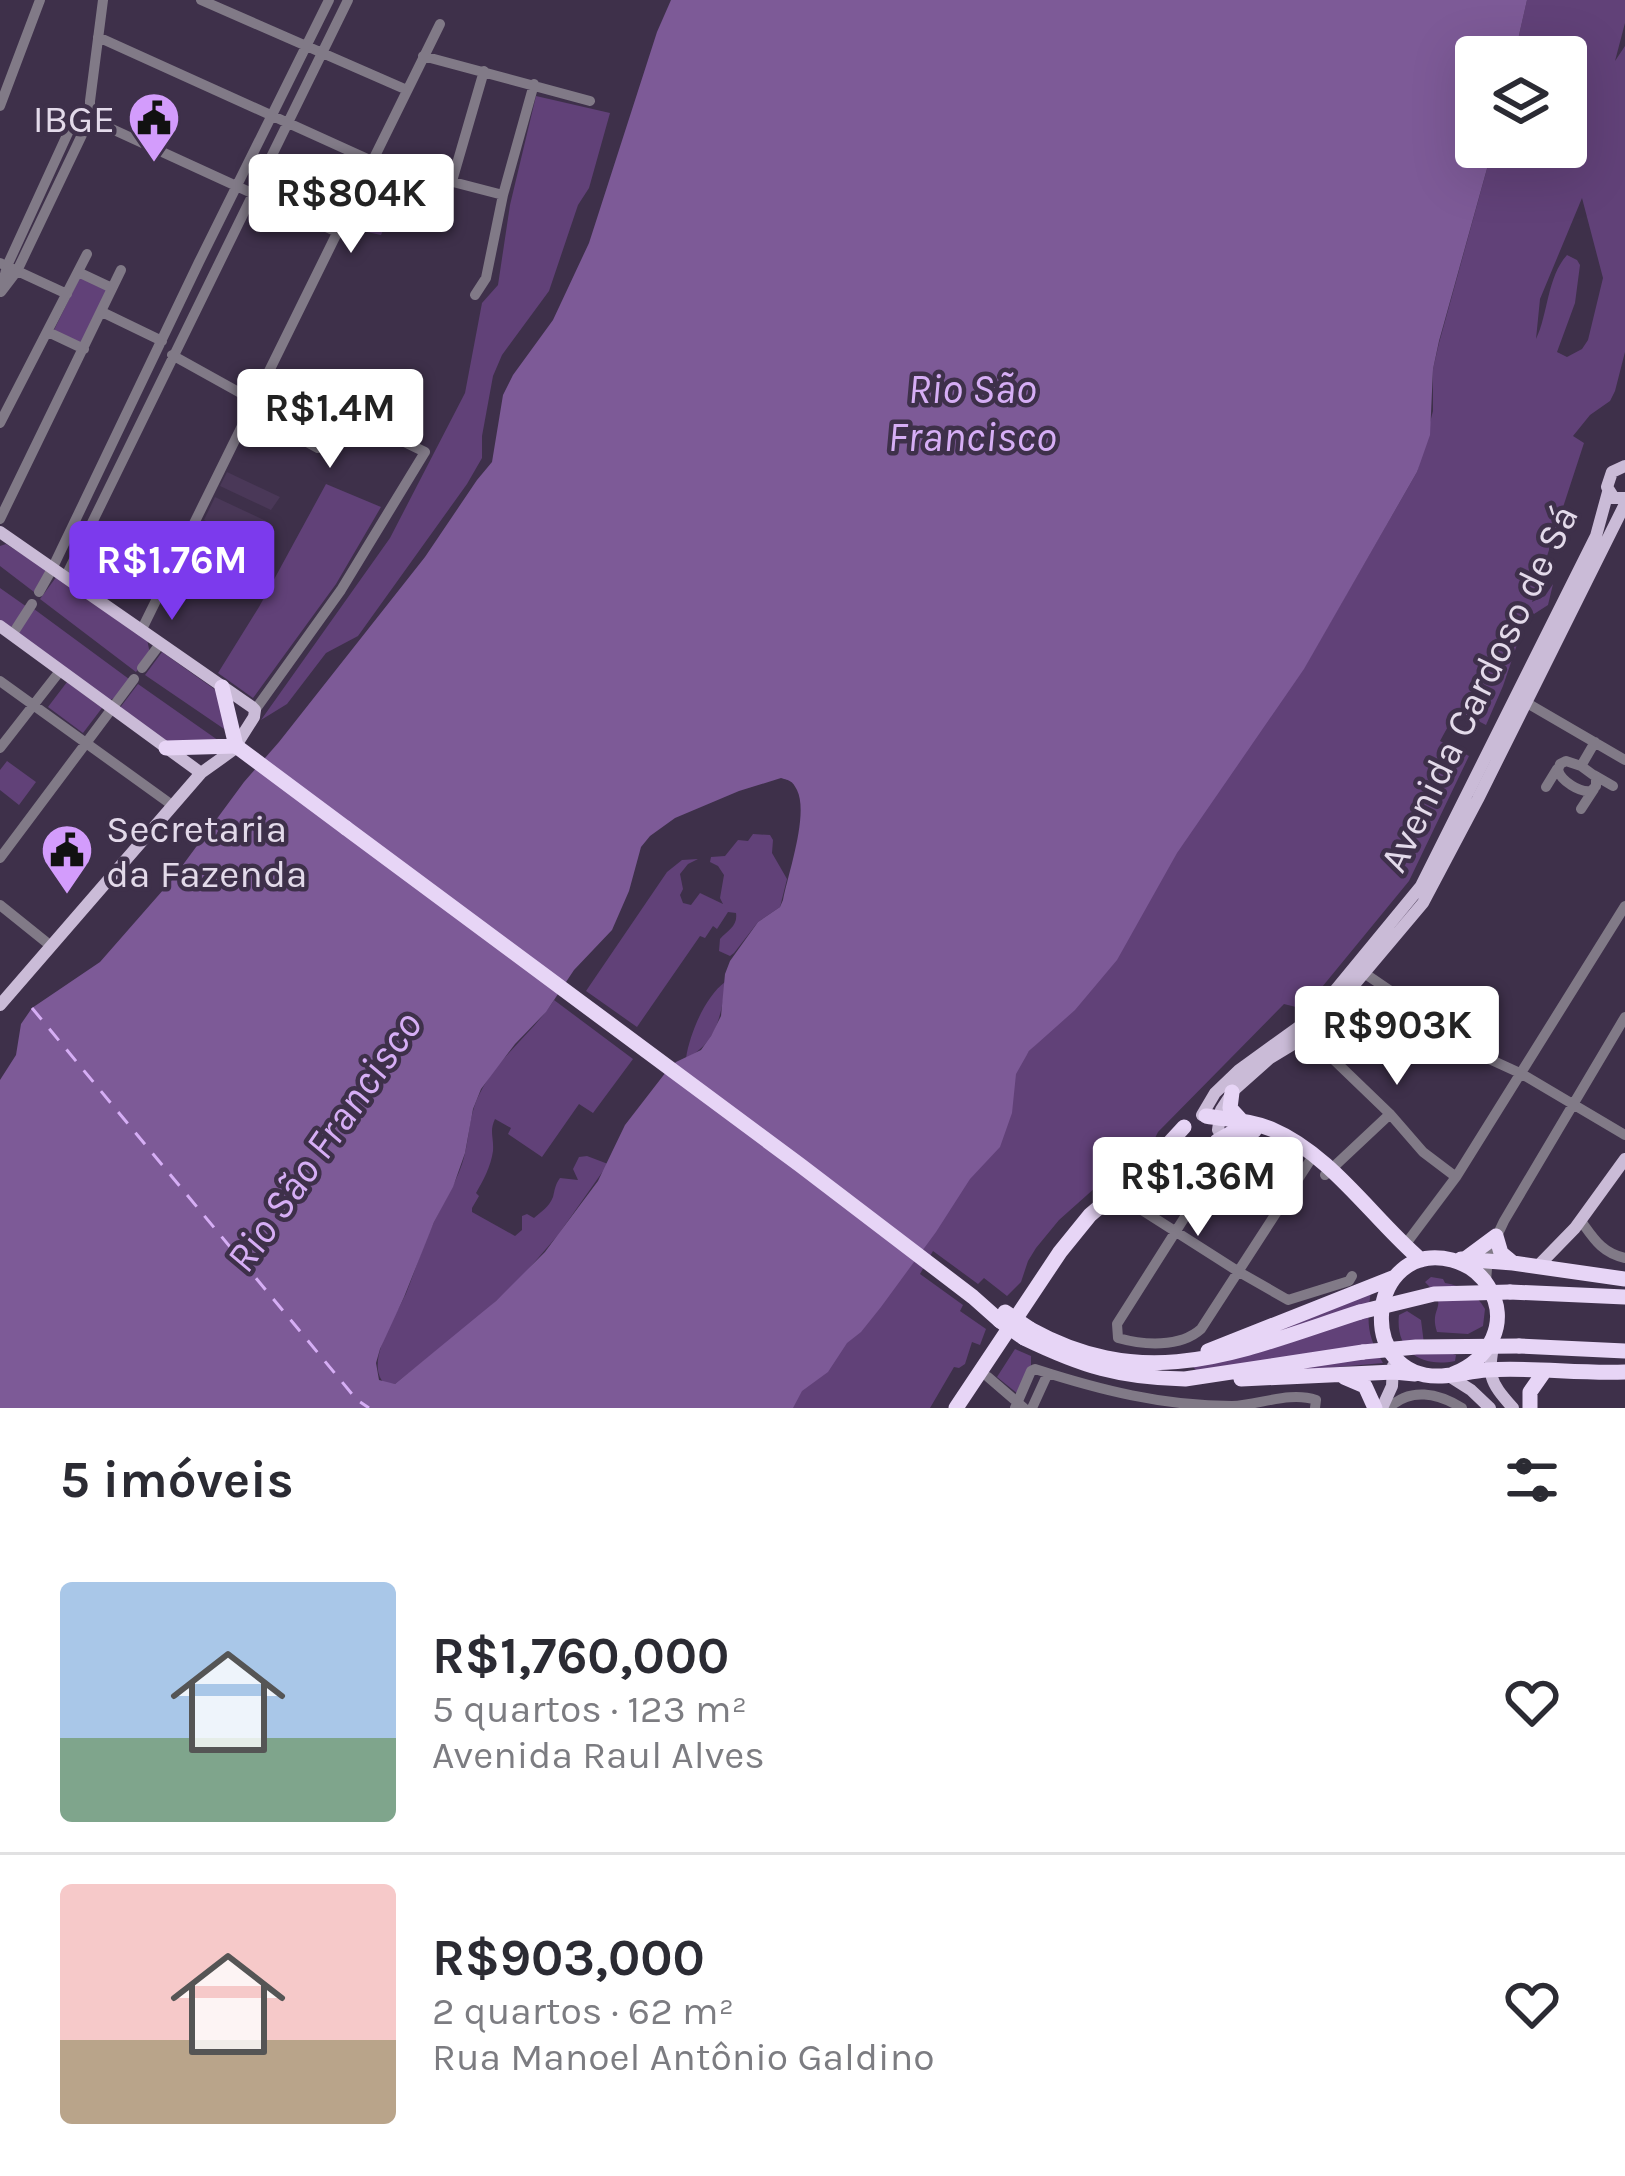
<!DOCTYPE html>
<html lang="pt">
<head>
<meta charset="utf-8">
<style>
  body { margin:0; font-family:Karla,sans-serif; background:#f2f2f3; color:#2b2b33; height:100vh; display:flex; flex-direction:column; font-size:45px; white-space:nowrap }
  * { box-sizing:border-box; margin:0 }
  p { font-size:39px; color:#7c7c81 }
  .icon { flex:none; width:66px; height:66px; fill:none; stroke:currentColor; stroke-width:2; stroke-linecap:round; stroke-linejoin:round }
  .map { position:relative; height:1408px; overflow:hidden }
  .drawer { display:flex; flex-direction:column; background:#fff; flex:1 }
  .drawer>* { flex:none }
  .fabs { position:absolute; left:1455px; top:36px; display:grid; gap:24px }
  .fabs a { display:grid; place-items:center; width:132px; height:132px; border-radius:12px; background:#fff; box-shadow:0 12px 48px #0002; font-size:60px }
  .price { position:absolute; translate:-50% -102px; padding:0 27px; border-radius:12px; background:#fff; color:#222; font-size:39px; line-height:78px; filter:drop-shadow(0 3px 6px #0008) }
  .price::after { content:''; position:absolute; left:50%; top:72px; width:36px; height:27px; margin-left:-18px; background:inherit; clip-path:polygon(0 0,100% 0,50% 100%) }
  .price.active { background:#7c3aed; color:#fff }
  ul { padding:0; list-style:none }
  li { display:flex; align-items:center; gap:36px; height:300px; padding:0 60px }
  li+li { border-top:3px solid #e1e1e2 }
  li span { display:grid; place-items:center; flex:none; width:336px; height:240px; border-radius:12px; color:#555 }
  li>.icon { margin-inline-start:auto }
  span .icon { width:144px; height:144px; fill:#fffc; stroke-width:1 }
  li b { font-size:51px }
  h2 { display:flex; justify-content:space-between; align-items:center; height:144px; padding:0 60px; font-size:51px }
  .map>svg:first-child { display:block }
  .built { fill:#4a3858 }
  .green { fill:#614178; fill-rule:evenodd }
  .water { fill:#7d5a97; fill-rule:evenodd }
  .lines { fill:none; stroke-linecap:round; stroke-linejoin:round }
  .ferry { stroke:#d6aef5; stroke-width:3; stroke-dasharray:15 12; stroke-linecap:butt }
  .minor { stroke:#817a87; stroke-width:10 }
  .major { stroke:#cabbd7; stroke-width:12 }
  .highway { stroke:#e7d5f6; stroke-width:15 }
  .highway-bridge { stroke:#e7d5f6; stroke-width:15 }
  .labels { text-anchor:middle; stroke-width:9; stroke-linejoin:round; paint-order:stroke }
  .poi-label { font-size:39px; fill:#e3daea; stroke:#3e304a; text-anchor:end }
  .street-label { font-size:39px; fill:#e3daea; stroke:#3e304a }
  .water-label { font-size:42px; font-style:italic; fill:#d6aef5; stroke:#3e304a }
</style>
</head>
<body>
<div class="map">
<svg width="1625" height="1408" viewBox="0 0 1625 1408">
  <rect width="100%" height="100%" fill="#3e304a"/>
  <path class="built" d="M227 472 280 497 271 510 220 486Z
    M215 497 266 521 253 544 204 520Z"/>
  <path class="green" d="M1527 0H1625V23L1615 61 1625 46V352L1615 391 1610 401 1590 415 1573 436 1584 443 1532 602 1545 596 1553 584 1548 605 1534 614 1529 609 1503 686 1486 725 1457 710 1440 741 1469 756 1409 881 1304 1009 1284 1004 1158 1132 1148 1152 1096 1187 1059 1220 1036 1248 1028 1261 1021 1282 1007 1296 984 1278 978 1284 933 1251 920 1274 963 1305 960 1311 986 1329 980 1345 972 1342 965 1364 959 1368 954 1367 930 1408H769L1029 1051 1049 1031 1304 668 1417 472 1433 411V369L1439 343 1493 147H1566V57H1514ZM1582 198 1603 278 1588 340 1582 349 1567 357 1557 352 1575 303 1580 265 1577 260 1567 255C1547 277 1548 315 1536 339L1540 299Z
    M536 96 610 113 589 188 578 205 549 291 502 355 493 376 482 436V458L467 484 358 636 326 653 287 704 261 720 390 538 465 393 482 303 498 285 510 205Z
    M371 182 394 188 393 196 385 197 377 222 384 228 381 235 349 228Z
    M80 277 108 290 82 344 54 330Z
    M326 484 381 507 336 584 253 698 218 673 259 607Z
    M6 544 47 570 34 592 0 566V546Z
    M57 576 147 639 150 654 136 672 40 599Z
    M0 588 27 607 9 630 0 622Z
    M34 609 129 679 116 697 110 700 15 635Z
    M162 652 217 691 230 733 145 675Z
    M67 682 102 708 83 733 48 707Z
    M138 684 222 743 169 746 119 709Z
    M7 761 36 782 19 805 0 790V770Z
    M753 834 770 835 773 840 772 853 787 879 780 907 758 922 734 953 730 956 719 951 720 939C728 930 738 926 736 913L728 912 717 929 713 926 705 938 700 936 637 1027 586 991 667 872 682 860 698 859 688 864 680 874 683 889 680 895 683 903 691 905 700 893 723 904 720 898 724 875 718 866 710 862 711 857 725 856 738 840 748 841Z
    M725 982C723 1012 716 1045 686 1058 690 1033 705 997 725 982Z
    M554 1000 633 1059 593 1113 579 1104 542 1157 508 1134 511 1128 495 1119C489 1132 494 1137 493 1151 491 1166 483 1181 476 1193L479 1196 472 1208V1212L515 1236 522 1230V1216L527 1214 534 1218C541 1212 549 1207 553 1197 555 1189 555 1185 560 1178L578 1180 573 1169 579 1157 587 1156 608 1164 558 1235 520 1279 481 1315 395 1384 384 1383C364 1362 397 1315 407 1291 416 1268 423 1245 434 1222 443 1203 455 1185 462 1164 470 1141 468 1115 480 1093 498 1057 533 1033 554 1000Z
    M1431 1277 1443 1279 1445 1283C1462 1286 1477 1294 1485 1309L1483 1326 1468 1334 1437 1332C1428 1305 1452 1309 1425 1282Z
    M1371 1290C1367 1322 1366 1334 1383 1363L1204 1379 1187 1360Z
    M1407 1311 1421 1320 1424 1344 1456 1355 1455 1361C1421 1368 1395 1351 1399 1315Z
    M1015 1349 1031 1356V1367L1018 1394 997 1377Z"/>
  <path class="water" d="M671 0H1527L1514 57H1476V147H1493L1439 341 1433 369 1430 435 1417 472 1304 669 1177 853 1117 960 1075 1010 1029 1051 1016 1074 1012 1113 1000 1147 970 1179 936 1232 881 1307 861 1332 847 1343 828 1372 802 1391 793 1408H0V1080L16 1055 21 1024 32 1008 100 962 171 881 244 782 279 742 425 557 477 480 492 462 503 395 513 375 553 320 589 243 657 32ZM781 778C790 781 792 780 797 790 809 814 788 874 783 900L780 907 758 922 730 961 725 974 721 1016 711 1036 701 1050 676 1062 666 1072 625 1125 598 1181 545 1252 496 1301 395 1384 379 1380 376 1363 380 1349 404 1297 434 1222 453 1187 465 1153 473 1109 481 1089 515 1044 546 1012 574 970 612 930 629 891 641 847 650 836 675 818 739 791Z"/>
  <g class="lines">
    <path class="ferry" d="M32 1008 357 1400 369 1408"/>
    <path class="minor" d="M201 0 407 90
      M98 37 372 161 503 195
      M423 56 590 101
      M0 106 40 0
      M77 113 337 232
      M452 181 484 71
      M0 263 67 294
      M78 272 112 288
      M2 286 7 266 78 111
      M1 292 17 271 90 118V101L103 0
      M475 295 486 278 503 195 534 84
      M102 312 162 341
      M48 332 84 349
      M172 355 253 400
      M249 410 318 448 330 445 343 427 353 420 361 421 425 452 341 590 255 710
      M0 423 87 254
      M0 519 121 270
      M65 578 348 0
      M39 592 52 569 199 262 329 0
      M141 631 440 24
      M12 635 32 604
      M142 668 160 644
      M0 681 172 805
      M1520 699 1625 760
      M0 748 60 671
      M1581 766 1596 777V786L1591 791C1580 793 1561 781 1558 770L1560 764 1566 761 1581 766 1595 742
      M1594 775 1613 786
      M1546 787 1557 769
      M1581 809 1594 789
      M0 858 134 679
      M0 905 51 946
      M1364 973 1445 1028 1463 1047 1522 1074 1625 1135
      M1308 1035 1390 1114 1423 1152 1456 1177
      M1240 1130 1117 1324 1118 1338C1143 1345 1180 1348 1201 1329L1313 1156
      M1325 1175 1390 1114
      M1123 1198 1239 1272 1288 1300 1349 1281 1352 1276
      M1581 1221C1594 1239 1602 1253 1625 1258
      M1405 1245 1456 1177 1625 906
      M1486 1282 1488 1255 1504 1221 1625 1017
      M988 1377 1024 1408
      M1015 1408 1031 1371 1035 1369C1100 1390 1163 1406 1232 1406 1259 1405 1290 1391 1316 1400L1315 1408
      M1032 1408 1048 1373
      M1389 1408C1410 1387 1438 1393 1462 1408"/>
    <path class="major" d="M1625 466 1612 472 1607 487 1614 498H1625
      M0 532 252 707 255 710 254 717 235 747
      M0 626 201 773
      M0 1005 201 773 233 750
      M1202 1115 1215 1093 1239 1070 1314 1016 1421 886 1596 536 1608 492
      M1218 1130 1221 1110 1234 1090 1270 1058 1308 1035 1327 1017 1423 903 1478 799 1625 504
      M1537 1267 1575 1228 1625 1159
      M1494 1340C1488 1376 1488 1380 1513 1408
      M1449 1376 1471 1390 1490 1408
      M1382 1408 1392 1386 1393 1366"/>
    <path class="highway" d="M166 748 236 746 222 687
      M346 828 800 1165 973 1297 1000 1321
      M1232 1092 1230 1108 1241 1120
      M1206 1116C1228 1120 1250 1120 1271 1129 1332 1155 1372 1218 1421 1260
      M1217 1141 1233 1132 1254 1131
      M1132 1192 1176 1163 1200 1151
      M1461 1259 1513 1263 1625 1279
      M1465 1259 1496 1236 1501 1253 1513 1263
      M1510 1292 1625 1297
      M1030 1329C1149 1395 1242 1350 1360 1312
      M1024 1338C1082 1366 1120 1378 1185 1379L1363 1352
      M1519 1346 1625 1351
      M1208 1351 1395 1277
      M1453 1374C1489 1360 1511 1322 1488 1286 1480 1273 1467 1264 1452 1260 1367 1239 1353 1380 1442 1376 1457 1375 1472 1371 1487 1370 1533 1367 1579 1374 1625 1372
      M1344 1377 1365 1386 1375 1408
      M1241 1379 1394 1372 1415 1374
      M956 1408 1060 1252 1090 1215 1149 1165 1184 1127
      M1530 1408V1392L1544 1372"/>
    <path class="highway-bridge" d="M236 746 346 828
      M1005 1312 1030 1329
      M1360 1312 1434 1294 1510 1292
      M1000 1321 1024 1338
      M1363 1352 1416 1347 1519 1346"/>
  </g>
  <defs>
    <g id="civic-pin" transform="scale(2.7)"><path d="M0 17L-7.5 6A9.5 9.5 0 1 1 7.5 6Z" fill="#d39cfc" stroke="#3e304a"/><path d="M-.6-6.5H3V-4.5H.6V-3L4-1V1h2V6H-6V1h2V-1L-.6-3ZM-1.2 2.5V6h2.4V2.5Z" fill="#111"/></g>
  </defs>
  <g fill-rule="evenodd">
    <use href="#civic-pin" x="154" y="118"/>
    <use href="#civic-pin" x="67" y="850"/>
  </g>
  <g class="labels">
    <g class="poi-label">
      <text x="115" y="132">IBGE</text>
      <text x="106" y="842" text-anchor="start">Secretaria<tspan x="106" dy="45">da Fazenda</tspan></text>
    </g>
    <g class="street-label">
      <text transform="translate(1478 688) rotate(-64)" y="14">Avenida Cardoso de Sá</text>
    </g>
    <g class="water-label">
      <text x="972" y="403">Rio São<tspan x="972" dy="48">Francisco</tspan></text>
      <text transform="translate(323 1141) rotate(-55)" y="15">Rio São Francisco</text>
    </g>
  </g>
</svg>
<div class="fabs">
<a><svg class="icon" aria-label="layers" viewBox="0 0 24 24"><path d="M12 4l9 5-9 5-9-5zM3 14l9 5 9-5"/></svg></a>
</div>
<b class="price" style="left:351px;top:256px">R$804K</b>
<b class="price" style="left:330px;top:471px">R$1.4M</b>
<b class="price active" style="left:172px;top:623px">R$1.76M</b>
<b class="price" style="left:1397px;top:1088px">R$903K</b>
<b class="price" style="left:1198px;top:1239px">R$1.36M</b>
</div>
<section class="drawer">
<h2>5 imóveis<svg class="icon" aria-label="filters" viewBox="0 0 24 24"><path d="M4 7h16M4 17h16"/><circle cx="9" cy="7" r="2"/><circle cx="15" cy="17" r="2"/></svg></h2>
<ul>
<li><span style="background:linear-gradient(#a9c7e8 65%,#7fa58c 0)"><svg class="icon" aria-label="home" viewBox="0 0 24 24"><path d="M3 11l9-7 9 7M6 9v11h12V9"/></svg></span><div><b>R$1,760,000</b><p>5 quartos · 123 m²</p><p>Avenida Raul Alves</p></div><svg class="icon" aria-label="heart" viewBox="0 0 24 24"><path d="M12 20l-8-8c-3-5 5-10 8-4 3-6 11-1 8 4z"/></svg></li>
<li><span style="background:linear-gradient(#f6c9c9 65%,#b9a48a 0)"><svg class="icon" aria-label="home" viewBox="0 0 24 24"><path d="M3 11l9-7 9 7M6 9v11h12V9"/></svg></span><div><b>R$903,000</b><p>2 quartos · 62 m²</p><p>Rua Manoel Antônio Galdino</p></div><svg class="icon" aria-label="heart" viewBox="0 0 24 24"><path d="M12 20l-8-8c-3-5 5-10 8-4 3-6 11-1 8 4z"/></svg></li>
</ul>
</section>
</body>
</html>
